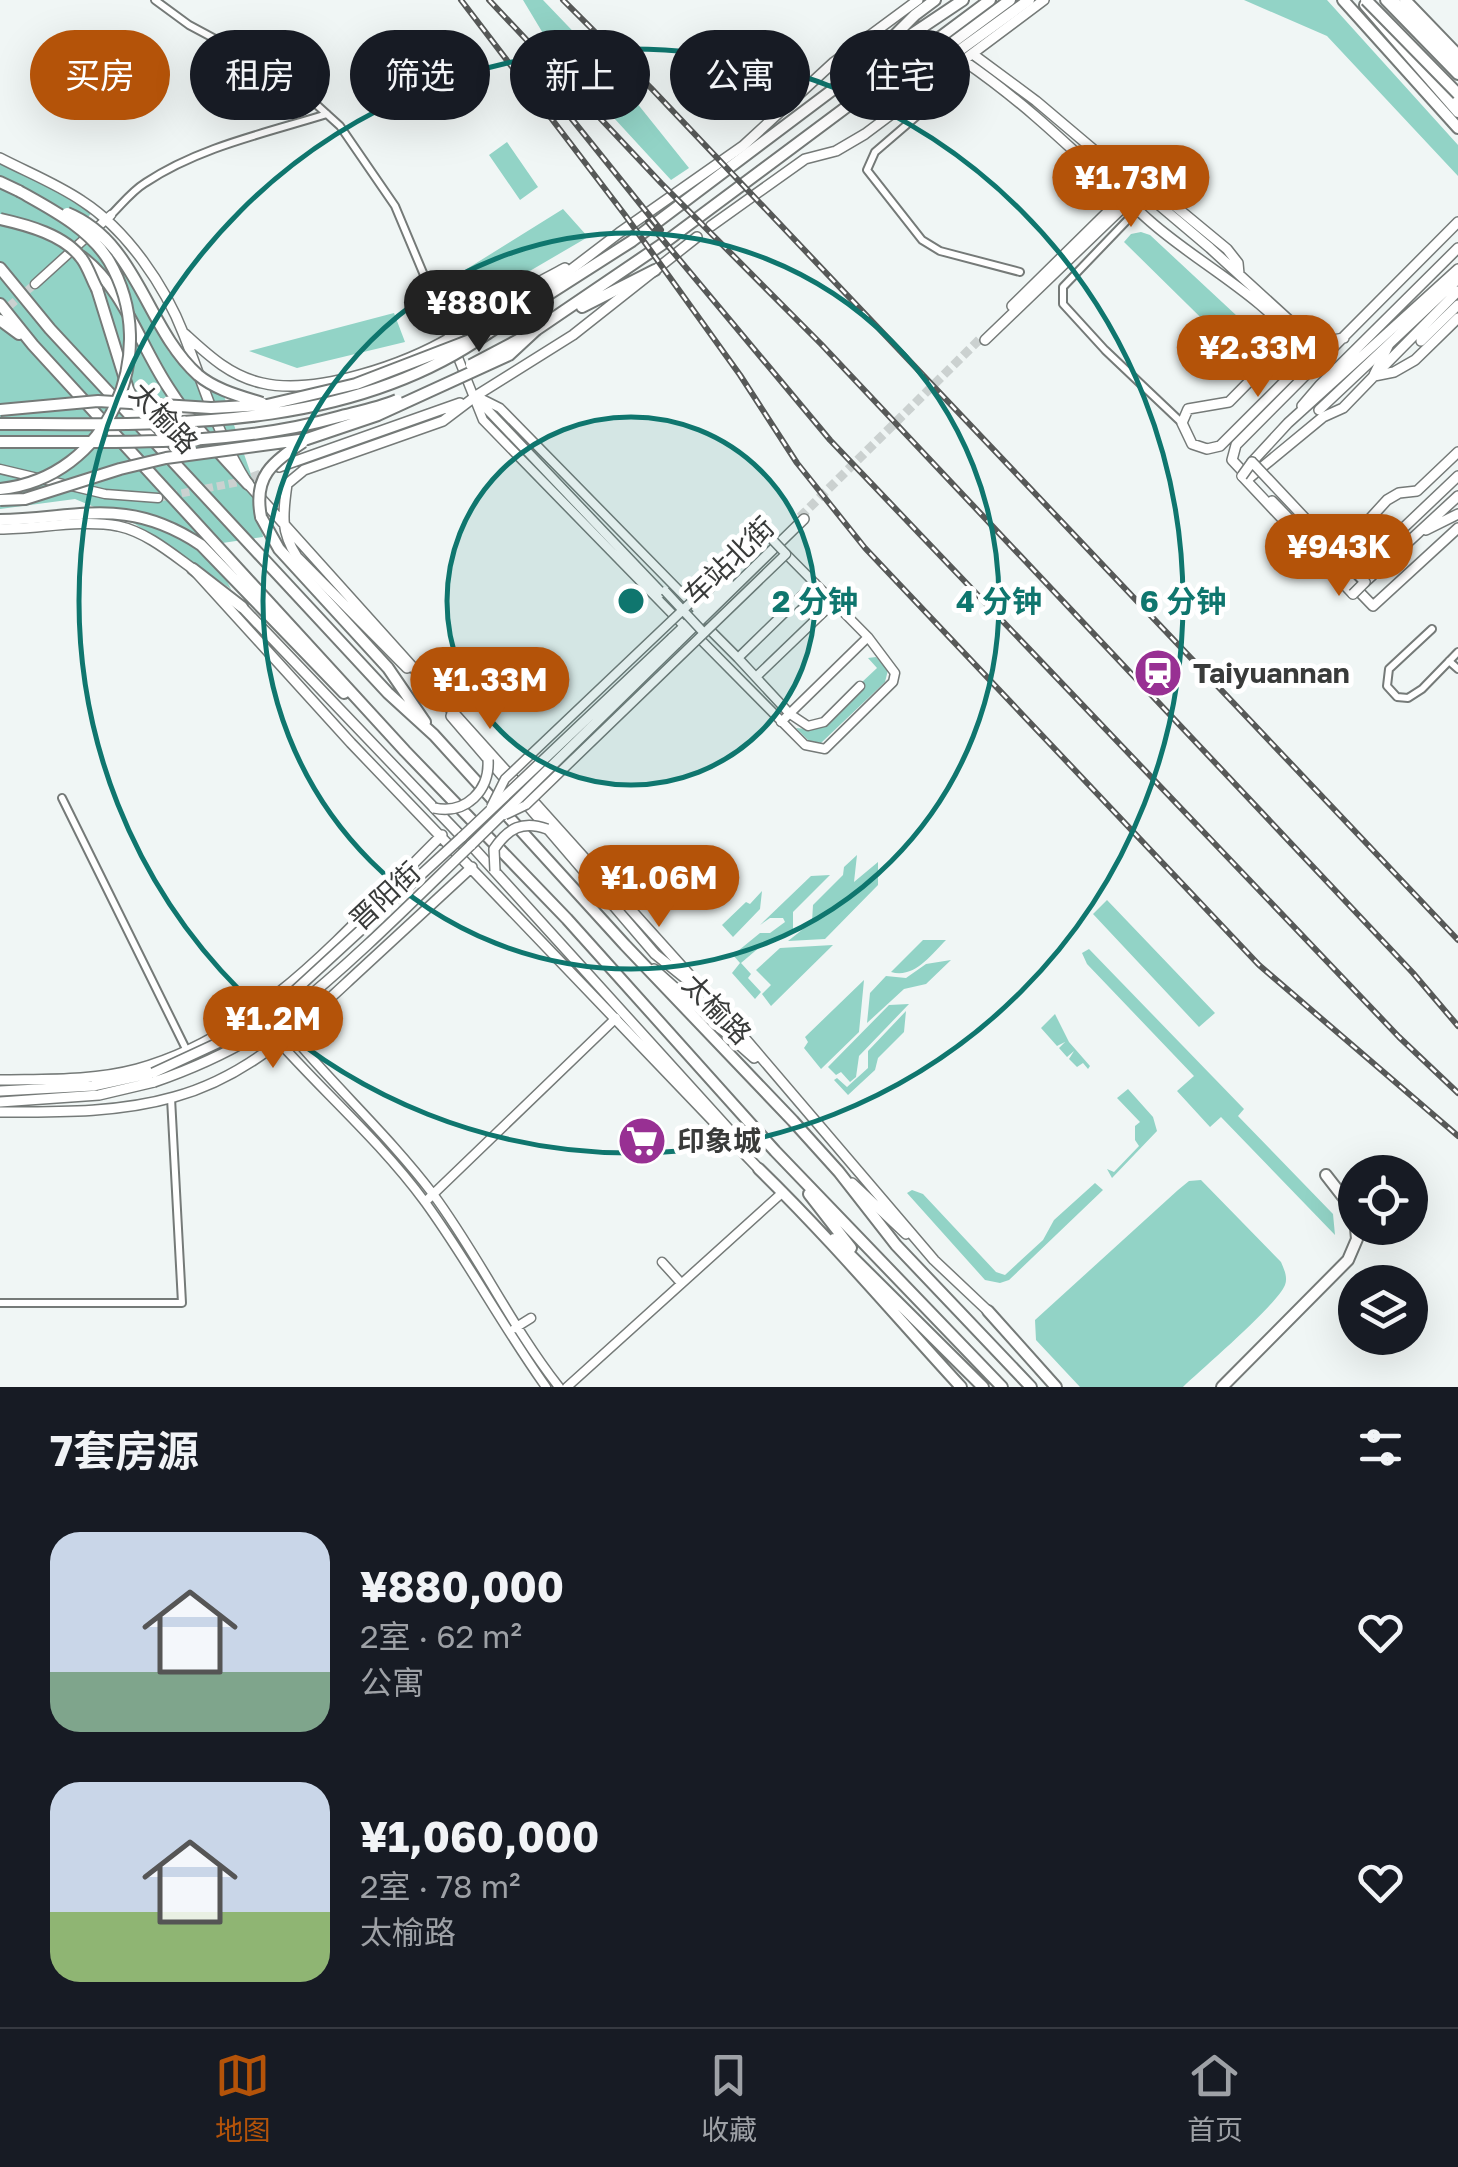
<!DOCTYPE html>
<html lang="zh">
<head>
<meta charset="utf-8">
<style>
  body { margin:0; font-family:"Golos Text","Noto Sans SC",sans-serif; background:#20242c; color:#f1f3f6; height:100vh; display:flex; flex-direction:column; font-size:38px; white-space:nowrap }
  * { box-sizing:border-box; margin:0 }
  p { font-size:32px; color:#9ea1a6 }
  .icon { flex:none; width:55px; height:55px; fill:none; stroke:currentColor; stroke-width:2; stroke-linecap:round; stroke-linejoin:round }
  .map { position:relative; height:1387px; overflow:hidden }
  .panel { display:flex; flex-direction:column; background:#171b24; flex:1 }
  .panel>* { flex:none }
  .banner { position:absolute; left:30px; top:30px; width:1400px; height:90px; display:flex; gap:20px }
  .controls { position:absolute; left:1338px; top:1155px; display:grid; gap:20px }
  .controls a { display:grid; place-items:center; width:90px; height:90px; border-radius:50%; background:#171b24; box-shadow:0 10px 40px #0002; font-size:50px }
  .price { position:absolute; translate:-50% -85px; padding:0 22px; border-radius:35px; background:#b45309; color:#fff; font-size:32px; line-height:65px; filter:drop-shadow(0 2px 5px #0008) }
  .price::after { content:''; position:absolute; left:50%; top:60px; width:30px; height:22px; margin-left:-15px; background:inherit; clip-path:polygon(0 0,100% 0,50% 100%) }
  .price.current { background:#222; color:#fff }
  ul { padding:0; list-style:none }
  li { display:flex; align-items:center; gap:30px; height:250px; padding:0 50px }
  li span { display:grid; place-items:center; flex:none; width:280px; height:200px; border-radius:30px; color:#555 }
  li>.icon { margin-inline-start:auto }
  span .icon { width:120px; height:120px; fill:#fffc; stroke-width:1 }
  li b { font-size:42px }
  h2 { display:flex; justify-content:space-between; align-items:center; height:120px; padding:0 50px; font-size:42px }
  .tag { padding:0 35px; border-radius:45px; background:#171b24; box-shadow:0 10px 40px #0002; font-size:35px; line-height:90px }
  .tag.current { background:#b45309; color:#fff }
  .tabs { display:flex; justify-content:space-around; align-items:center; height:140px; border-top:2px solid #363941; background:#171b24; font-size:28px; color:#9ea1a6 }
  .tabs a { display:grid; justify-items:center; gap:5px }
  .tabs .current { color:#b45309 }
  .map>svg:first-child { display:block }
  .green { fill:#92d3c6 }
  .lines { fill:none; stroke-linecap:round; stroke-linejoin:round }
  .tertiary-tunnel { stroke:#cbd1d0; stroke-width:8; stroke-dasharray:8 4; stroke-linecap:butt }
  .secondary-tunnel { stroke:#cbd1d0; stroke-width:9; stroke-dasharray:9 4.5; stroke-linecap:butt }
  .primary-tunnel { stroke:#cbd1d0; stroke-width:9; stroke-dasharray:9 4.5; stroke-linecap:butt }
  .minor-casing { stroke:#757a78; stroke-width:10 }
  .tertiary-casing { stroke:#757a78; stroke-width:11 }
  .secondary-casing { stroke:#757a78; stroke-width:12 }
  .primary-casing { stroke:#757a78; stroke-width:12 }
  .trunk-casing { stroke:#757a78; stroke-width:14 }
  .minor { stroke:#fff; stroke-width:6 }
  .tertiary { stroke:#fff; stroke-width:8 }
  .secondary { stroke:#fff; stroke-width:9 }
  .primary { stroke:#fff; stroke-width:9 }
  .trunk { stroke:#fff; stroke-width:10 }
  .rail-casing { stroke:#575958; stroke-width:6 }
  .rail { stroke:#fff; stroke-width:2.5; stroke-dasharray:8; stroke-linecap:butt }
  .tertiary-bridge-casing { stroke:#757a78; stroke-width:11; stroke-linecap:butt }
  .secondary-bridge-casing { stroke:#757a78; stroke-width:12; stroke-linecap:butt }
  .primary-bridge-casing { stroke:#757a78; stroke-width:12; stroke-linecap:butt }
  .trunk-bridge-casing { stroke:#757a78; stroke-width:14; stroke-linecap:butt }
  .tertiary-bridge { stroke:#fff; stroke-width:8 }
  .secondary-bridge { stroke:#fff; stroke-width:9 }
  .primary-bridge { stroke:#fff; stroke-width:9 }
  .trunk-bridge { stroke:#fff; stroke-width:10 }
  .ring { fill:none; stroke:#0f766e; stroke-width:5 }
  .labels { text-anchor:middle; stroke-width:10; stroke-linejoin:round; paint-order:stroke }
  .street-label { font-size:28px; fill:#393b3a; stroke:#fff }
  .poi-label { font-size:28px; font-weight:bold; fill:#393b3a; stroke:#fff; text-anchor:start }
  .centre { fill:#0f766e; stroke:#fff; stroke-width:5 }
  .ring-label { font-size:30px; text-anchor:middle; font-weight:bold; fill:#0f766e; stroke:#fff; stroke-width:10; stroke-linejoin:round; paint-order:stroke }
</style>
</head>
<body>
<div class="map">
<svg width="1458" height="1387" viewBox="0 0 1458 1387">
  <rect width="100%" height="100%" fill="#f0f6f5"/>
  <path class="green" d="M523 0H543L612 72 689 168 671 180 556 55Z
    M1244 0H1327L1458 145V176L1327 36Z
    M507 142 538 187 520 200 489 155Z
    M0 162 81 203 92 212 83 224 121 264 169 352 192 377 224 396 254 483 263 537 209 545 231 589 135 524 75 499 0 509Z
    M563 209 588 237 456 314 441 285Z
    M1141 232 1150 235 1266 343V353L1251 367 1124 242 1131 234Z
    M394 313 405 342 297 368 249 351Z
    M876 657 888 670 885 682 821 743 809 741 796 728C830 732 835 716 860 692V684L877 668 868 658Z
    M857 855 854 882 878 862V885L825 939 788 941 812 922 813 905 843 875 844 867Z
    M830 875 793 912V929L776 941H767L741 963 751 974 748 978 761 992 755 999 732 973 740 963 733 955 760 933H770L785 922 783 918H770L760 925 811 876Z
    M762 891 760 909 733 937 722 925 746 902 750 904Z
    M1107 900 1215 1013 1199 1027 1093 914Z
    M923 940H946C931 955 914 979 891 972Z
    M833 945 771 1006 762 994 771 985 756 970 780 948Z
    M1089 949 1244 1109 1238 1116 1333 1214 1335 1235 1221 1117 1210 1127 1177 1091 1194 1076 1087 964 1082 953Z
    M951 960 926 984 904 989 867 1023 870 993 886 976 906 978 926 964Z
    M864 980 859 1032 821 1069 804 1048 808 1042 805 1037Z
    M909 1004 859 1056 856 1077 850 1082 841 1072 836 1075 828 1067 889 1005Z
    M906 1011 904 1032 878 1058 875 1070 848 1095 834 1080 837 1078 847 1087 868 1068V1051Z
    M1055 1014 1069 1042 1090 1066 1088 1069 1083 1063 1077 1067 1069 1059 1074 1051 1067 1057 1059 1048 1065 1042 1057 1046 1041 1028Z
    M1128 1089 1153 1117 1157 1131 1112 1178 1107 1169 1114 1172 1139 1146 1135 1140V1126L1140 1122 1117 1098Z
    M1201 1180 1281 1262C1284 1269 1288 1277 1285 1285 1277 1305 1203 1368 1183 1387H1080L1036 1340 1035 1320 1178 1190 1189 1181Z
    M1095 1183 1103 1190 1009 1280 1000 1283 985 1280 907 1193 912 1190 923 1194 996 1272 1005 1275 1043 1240 1054 1220Z"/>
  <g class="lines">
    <path class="tertiary-tunnel" d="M0 314 35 284
      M158 498 239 482"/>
    <path class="secondary-tunnel" d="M239 482 269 471"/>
    <path class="primary-tunnel" d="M800 517 982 337"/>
    <g class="minor-casing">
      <path id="minor" d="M155 0 189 25 286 77 340 126 395 206 447 330
        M934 84 939 97 875 152 867 170 922 240 940 251 1020 272
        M1138 209 1063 287V304L1105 350 1182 423
        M111 215C122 204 132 191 145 183 199 147 266 133 327 114
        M1432 629 1389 669 1387 686 1397 697 1408 698 1422 689 1458 652
        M1449 661 1458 669
        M62 798 187 1051
        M0 1303H182L171 1098"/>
    </g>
    <g class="tertiary-casing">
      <path id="tertiary" d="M35 284 111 215
        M447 330 483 420 686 628
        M476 396 500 408 701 613
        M482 404 662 593
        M0 469 105 494 158 498
        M815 583 738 658 790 714 808 726 824 722 860 686
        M708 628 738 658
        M699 638 805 745 825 749 893 682 895 673 868 637 786 554
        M756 677 834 602
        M781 722 868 637
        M266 1003C317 1071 382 1127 433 1194 479 1256 511 1326 559 1387
        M256 1016C309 1080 375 1134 425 1202 468 1261 503 1327 546 1387
        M425 1202 616 1018
        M662 1262 681 1283
        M515 1328 531 1318
        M567 1387 783 1192"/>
    </g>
    <g class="secondary-casing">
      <path id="secondary" d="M1393 0 1458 64
        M974 55 1036 101 1210 248 1301 331C1316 341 1326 342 1344 338
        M964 61C1037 111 1087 165 1151 222 1200 265 1266 297 1304 351L1301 365 1309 373
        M1445 90 1458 104
        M0 158C27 172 57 184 82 201 127 230 165 286 184 335 204 386 218 437 248 484L713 1001 934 1260 988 1311
        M1135 185 1146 182 1227 249 1238 263 1239 274
        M711 226 805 159 836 151 865 134 1044 0
        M526 304 619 233 743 146 834 62 918 0
        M185 334C208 355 230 376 262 383 316 396 406 364 453 336 471 326 487 313 504 302 524 289 545 279 565 268
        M1293 337 1229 402 1188 409 1182 423 1192 444 1207 449 1220 446 1301 365
        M1374 375 1388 346
        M474 397 573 335 697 237
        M279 467 460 403
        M1247 476 1232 460 1236 445 1458 222
        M1249 478 1323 417 1343 408 1374 376 1394 372 1415 360 1458 318
        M1272 501 1373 606 1458 528
        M0 529C38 529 81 519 118 526 146 532 171 553 193 569L351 743 759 1169
        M1397 534 1458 476
        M1331 552 1356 534 1387 500 1399 493 1417 491 1458 452
        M242 607 462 837
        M407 668 297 557C280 531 283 513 287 484L304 470 443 421 476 396
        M451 716 655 954 691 983
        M471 845 734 1135
        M654 969 754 1058
        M0 1080C46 1079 92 1081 137 1069 263 1035 352 923 442 835
        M0 1091 93 1086 153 1073
        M0 1102 99 1095 154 1082
        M0 1112C58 1112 118 1113 174 1097 248 1077 300 1026 355 975 394 939 433 903 472 867
        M852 1183 906 1234"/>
    </g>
    <g class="primary-casing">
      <path id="primary" d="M1012 306 1135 185
        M985 340 1141 190
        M1421 341 1458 305
        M1374 376 1458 291
        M1302 406 1320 385 1458 248
        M1319 410 1458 279
        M1252 462 1288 423 1458 269
        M1242 476 1353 594
        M1426 530 1458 514
        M1365 582 1458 496
        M672 638 729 584
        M676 644 804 519"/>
    </g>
    <g class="trunk-casing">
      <path id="trunk" d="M1343 0 1458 128
        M1386 0 1458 74
        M1405 0 1458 55
        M1365 5 1458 112
        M881 49 915 15 935 0
        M922 71 953 55 1029 0
        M872 94 898 83 1010 0
        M0 182 19 191
        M82 257C124 289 139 343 168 387 190 422 219 453 248 484
        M0 268 50 329 388 693 434 735 625 945 793 1121 839 1172 896 1245 1031 1387
        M97 289 128 389 144 423
        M0 304 33 345 405 751 567 919 775 1151 1002 1387
        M582 307 655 270
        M0 320 19 334
        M536 330 664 243 990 0
        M488 333 632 241 863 67 963 0
        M261 517 279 549 388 668 425 722
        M0 520C80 518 128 496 201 545L344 693
        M193 569 242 607
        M759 1169C830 1238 894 1314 961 1387
        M1326 1175 1354 1211 1355 1222
        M809 1194 851 1248
        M834 1239 983 1387
        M988 1311 1056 1387
        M1222 1387 1348 1260 1357 1239 1356 1228"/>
    </g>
    <use href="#minor" class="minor"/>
    <use href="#tertiary" class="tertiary"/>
    <use href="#secondary" class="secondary"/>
    <use href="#primary" class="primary"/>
    <use href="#trunk" class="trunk"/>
    <g class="rail-casing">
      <path id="rail" d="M461 0 625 215 740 375 797 463 865 548 1259 965 1458 1136
        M489 0 661 183 821 344 1413 973 1458 1026
        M563 0 651 88 1458 940
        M551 93 661 230
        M648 222 830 440 1399 1037 1458 1093"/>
    </g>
    <use href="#rail" class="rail"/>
    <g class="tertiary-bridge-casing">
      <path id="tertiary-bridge" d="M665 591 704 633
        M491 807 505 779 765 532 786 554 526 805 505 815"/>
    </g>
    <g class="secondary-bridge-casing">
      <path id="secondary-bridge" d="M434 808C466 815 490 790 488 760
        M495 871 494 849C508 828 523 820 547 829
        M153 1073 235 1035 276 1008 462 837
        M154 1082C200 1066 251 1042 290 1012 354 961 412 902 471 845"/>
    </g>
    <g class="primary-bridge-casing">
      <path id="primary-bridge" d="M1242 476 1252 462 1365 582 1353 594
        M462 837 672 638
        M471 845 676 644"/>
    </g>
    <g class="trunk-bridge-casing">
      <path id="trunk-bridge" d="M1366 0 1458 94
        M67 213C138 242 145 327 198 375 216 390 240 396 262 403
        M0 219C27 225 65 235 82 259 88 267 92 280 97 289
        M471 365 522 338
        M0 410 98 401 211 408 267 405 356 384 473 339
        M0 424C164 424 347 433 488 333
        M0 442C114 441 227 448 338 417 357 412 378 408 397 400
        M0 489C108 478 163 353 109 261 89 228 51 209 19 191
        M0 500 25 499 120 469 166 458 307 439 378 415 509 355 536 330
        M261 517C253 476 272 463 303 442"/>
    </g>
    <use href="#tertiary-bridge" class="tertiary-bridge"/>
    <use href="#secondary-bridge" class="secondary-bridge"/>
    <use href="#primary-bridge" class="primary-bridge"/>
    <use href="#trunk-bridge" class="trunk-bridge"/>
  </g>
  <circle cx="631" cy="601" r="184" fill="#0f766e" fill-opacity=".12"/>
  <g class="ring">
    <circle cx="631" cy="601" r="184"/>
    <circle cx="631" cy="601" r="368"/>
    <circle cx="631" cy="601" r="552"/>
  </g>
  <defs>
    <g id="station-disc" transform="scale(2.5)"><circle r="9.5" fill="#983093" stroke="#fff"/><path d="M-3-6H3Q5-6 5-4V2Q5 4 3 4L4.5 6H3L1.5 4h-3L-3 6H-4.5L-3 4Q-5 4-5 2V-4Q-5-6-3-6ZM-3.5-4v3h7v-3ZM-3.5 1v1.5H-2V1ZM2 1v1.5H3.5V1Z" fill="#fff"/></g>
    <g id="supermarket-disc" transform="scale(2.5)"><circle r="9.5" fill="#983093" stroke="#fff"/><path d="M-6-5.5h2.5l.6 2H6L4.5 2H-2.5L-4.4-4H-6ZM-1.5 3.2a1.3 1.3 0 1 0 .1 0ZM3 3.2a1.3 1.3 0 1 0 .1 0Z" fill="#fff"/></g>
  </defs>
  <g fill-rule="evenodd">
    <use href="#station-disc" x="1158" y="673"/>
    <use href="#supermarket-disc" x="642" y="1141"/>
  </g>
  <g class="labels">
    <g class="street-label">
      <text transform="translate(164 418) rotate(47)" y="10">太榆路</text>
      <text transform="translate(729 561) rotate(-44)" y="10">车站北街</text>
      <text transform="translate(385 896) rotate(-43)" y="10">晋阳街</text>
      <text transform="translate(717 1009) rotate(46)" y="10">太榆路</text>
    </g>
    <g class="poi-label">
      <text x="1193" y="683">Taiyuannan</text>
      <text x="677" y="1151">印象城</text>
    </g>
  </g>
  <circle cx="631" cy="601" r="15" class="centre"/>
  <g class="ring-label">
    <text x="815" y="612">2 分钟</text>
    <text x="999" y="612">4 分钟</text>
    <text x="1183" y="612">6 分钟</text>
  </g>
</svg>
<div class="controls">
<a><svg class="icon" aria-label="locate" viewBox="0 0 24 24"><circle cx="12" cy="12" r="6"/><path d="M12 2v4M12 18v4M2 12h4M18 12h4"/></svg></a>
<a><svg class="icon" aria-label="layers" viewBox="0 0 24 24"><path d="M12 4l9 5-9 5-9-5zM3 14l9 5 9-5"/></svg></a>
</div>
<b class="price" style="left:1131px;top:230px">¥1.73M</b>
<b class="price current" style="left:479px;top:355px">¥880K</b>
<b class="price" style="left:1258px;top:400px">¥2.33M</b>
<b class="price" style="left:1339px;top:599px">¥943K</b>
<b class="price" style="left:490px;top:732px">¥1.33M</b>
<b class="price" style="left:659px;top:930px">¥1.06M</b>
<b class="price" style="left:273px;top:1071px">¥1.2M</b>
<div class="banner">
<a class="tag current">买房</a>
<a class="tag">租房</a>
<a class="tag">筛选</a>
<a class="tag">新上</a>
<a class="tag">公寓</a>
<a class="tag">住宅</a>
</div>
</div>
<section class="panel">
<h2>7套房源<svg class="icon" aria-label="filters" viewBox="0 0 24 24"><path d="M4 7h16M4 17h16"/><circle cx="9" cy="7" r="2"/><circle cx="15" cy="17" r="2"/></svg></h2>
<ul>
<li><span style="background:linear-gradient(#c9d6e8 70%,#7fa58c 0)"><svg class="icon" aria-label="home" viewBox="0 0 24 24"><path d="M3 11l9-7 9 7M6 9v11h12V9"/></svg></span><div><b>¥880,000</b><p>2室 · 62 m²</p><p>公寓</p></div><svg class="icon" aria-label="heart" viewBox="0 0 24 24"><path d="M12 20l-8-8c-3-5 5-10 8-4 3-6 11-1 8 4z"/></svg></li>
<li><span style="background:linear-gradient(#c9d6e8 65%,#8fb573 0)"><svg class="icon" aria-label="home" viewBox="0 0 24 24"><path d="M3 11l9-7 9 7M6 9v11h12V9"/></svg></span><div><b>¥1,060,000</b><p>2室 · 78 m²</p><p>太榆路</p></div><svg class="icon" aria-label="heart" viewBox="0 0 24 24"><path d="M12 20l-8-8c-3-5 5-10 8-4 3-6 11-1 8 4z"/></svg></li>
</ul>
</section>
<nav class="tabs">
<a class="current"><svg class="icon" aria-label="map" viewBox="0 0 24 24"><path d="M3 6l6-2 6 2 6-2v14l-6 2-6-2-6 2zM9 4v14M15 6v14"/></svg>地图</a>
<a><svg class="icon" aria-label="saved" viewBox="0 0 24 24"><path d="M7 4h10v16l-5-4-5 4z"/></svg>收藏</a>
<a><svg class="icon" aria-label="home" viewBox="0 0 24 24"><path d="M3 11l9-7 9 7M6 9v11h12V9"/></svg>首页</a>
</nav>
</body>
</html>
